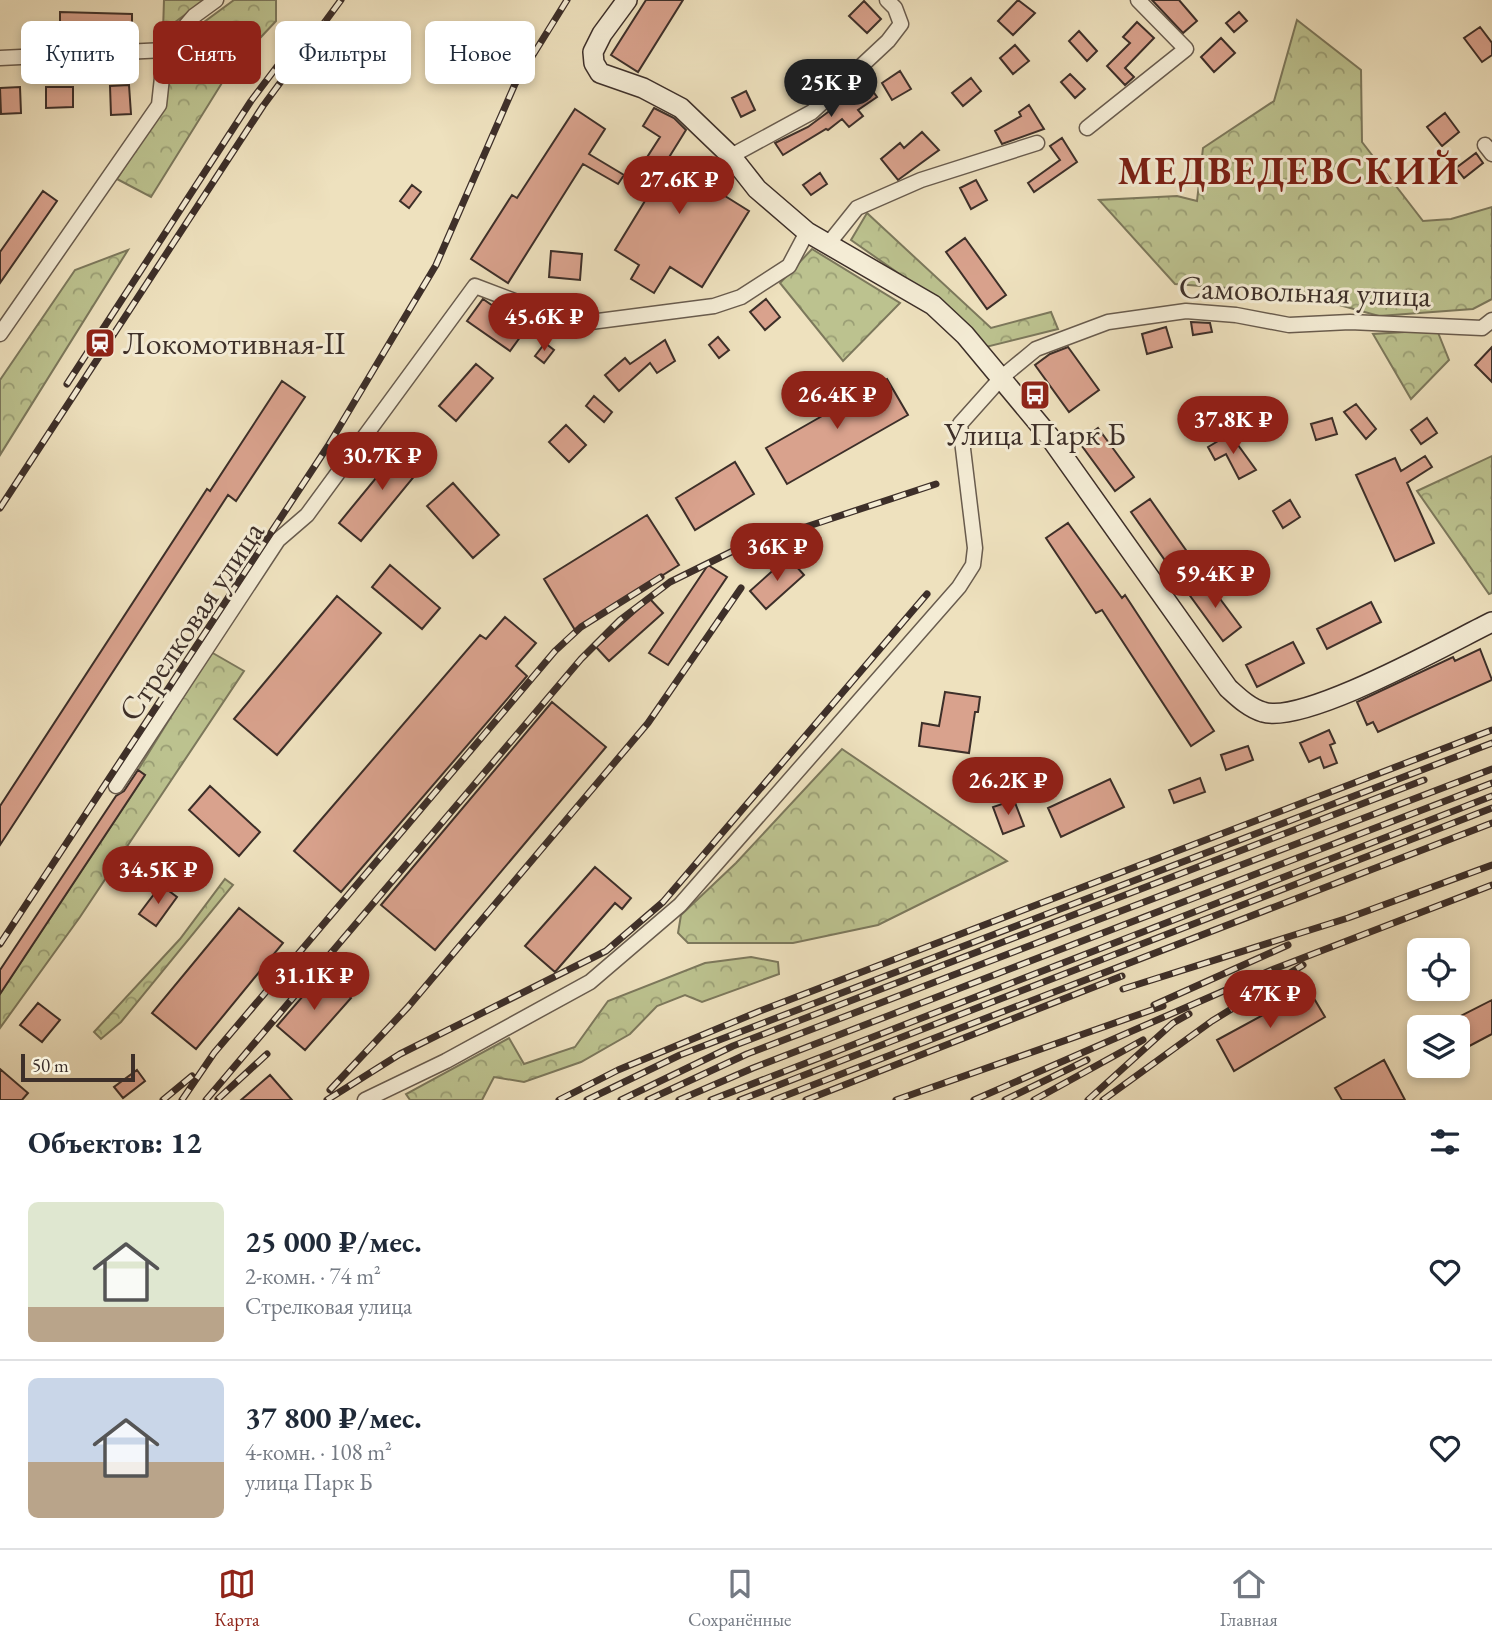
<!DOCTYPE html>
<html lang="ru">
<head>
<meta charset="utf-8">
<style>
  body { margin:0; font-family:"EB Garamond",serif; background:#f2f2f3; color:#1f2937; height:100vh; display:flex; flex-direction:column; font-size:26px; white-space:nowrap }
  * { box-sizing:border-box; margin:0 }
  p { font-size:23px; color:#747a83 }
  .icon { flex:none; width:38px; height:38px; fill:none; stroke:currentColor; stroke-width:2; stroke-linecap:round; stroke-linejoin:round }
  .map { position:relative; height:1100px; overflow:hidden }
  .drawer { display:flex; flex-direction:column; background:#fff; flex:1 }
  .drawer>* { flex:none }
  .hud { position:absolute; left:21px; top:21px; width:700px; height:63px; display:flex; gap:14px }
  .controls { position:absolute; left:1407px; top:938px; display:grid; gap:14px }
  .controls a { display:grid; place-items:center; width:63px; height:63px; border-radius:10px; background:#fff; box-shadow:0 4px 10px #0003; font-size:35px }
  .scale { position:absolute; left:21px; bottom:18px; width:114px; box-sizing:border-box; padding-left:7px; border:4px solid #3d2f29; border-top:0; font-size:19px; line-height:24px; white-space:nowrap; color:#3d2f29; -webkit-text-stroke:5px #f4ecd5; paint-order:stroke }
  .price { position:absolute; translate:-50% -60px; padding:0 16px; border-radius:24px; background:#8f2418; color:#fff; font-size:23px; line-height:46px; filter:drop-shadow(0 2px 4px #0008) }
  .price::after { content:''; position:absolute; left:50%; top:42px; width:21px; height:16px; margin-left:-10px; background:inherit; clip-path:polygon(0 0,100% 0,50% 100%) }
  .price.selected { background:#222; color:#fff }
  ul { padding:0; list-style:none }
  li { display:flex; align-items:center; gap:21px; height:175px; padding:0 28px }
  li+li { border-top:2px solid #e0e1e3 }
  li span { display:grid; place-items:center; flex:none; width:196px; height:140px; border-radius:10px; color:#555 }
  li>.icon { margin-inline-start:auto }
  span .icon { width:84px; height:84px; fill:#fffc; stroke-width:1 }
  li b { font-size:30px }
  h2 { display:flex; justify-content:space-between; align-items:center; height:84px; padding:0 28px; font-size:30px }
  .tag { padding:0 24px; border-radius:10px; background:#fff; box-shadow:0 4px 10px #0003; font-size:24px; line-height:63px }
  .tag.selected { background:#8f2418; color:#fff }
  .tab-bar { display:flex; justify-content:space-around; align-items:center; height:98px; border-top:2px solid #e0e1e3; background:#fff; font-size:19px; color:#747a83 }
  .tab-bar a { display:grid; justify-items:center; gap:4px }
  .tab-bar .selected { color:#8f2418 }
  .map>svg:first-child { display:block }
  .forest { fill:url(#forest-crowns); stroke:#7c785c; stroke-width:2 }
  .building { fill:#d9a28d; stroke:#3d2f29; stroke-width:2 }
  .lines { fill:none; stroke-linecap:round; stroke-linejoin:round }
  .street-casing { stroke:#695c4e; stroke-width:17 }
  .secondary-casing { stroke:#3d2f29; stroke-width:22 }
  .street { stroke:#f4ecd5; stroke-width:14 }
  .secondary { stroke:#f4ecd5; stroke-width:19 }
  .rail-casing { stroke:#3d2f29; stroke-width:7 }
  .rail { stroke:#f4ecd5; stroke-width:4.5; stroke-dasharray:13; stroke-linecap:butt }
  .labels { text-anchor:middle; stroke-width:6; stroke-linejoin:round; paint-order:stroke }
  .street-label { font-size:32px; fill:#3d2f29; stroke:#f4ecd5 }
  .poi-label { font-size:32px; fill:#3d2f29; stroke:#f4ecd5; text-anchor:start }
  .district-label { font-size:38px; font-weight:bold; letter-spacing:2px; fill:#7a1f14; stroke:#f4ecd5 }
</style>
</head>
<body>
<div class="map">
<svg width="1492" height="1100" viewBox="0 0 1492 1100">
  <defs>
    <pattern id="forest-crowns" width="20" height="18" patternUnits="userSpaceOnUse" patternTransform="scale(1.75)"><rect width="20" height="18" fill="#bcc28f"/><path d="M2 6a3 3 0 1 1 6 0M12 15a3 3 0 1 1 6 0" fill="none" stroke="#9a9e75"/></pattern>
  </defs>
  <rect width="100%" height="100%" fill="#eee1be"/>
  <filter id="stains"><feTurbulence type="fractalNoise" baseFrequency=".00286" numOctaves="4"/><feColorMatrix values="0 0 0 0 .2 0 0 0 0 .09 0 0 0 0 .02 0 0 0 .5 -.17"/></filter>
  <radialGradient id="worn" r=".72"><stop offset=".6" stop-color="#630" stop-opacity="0"/><stop offset="1" stop-color="#630" stop-opacity=".3"/></radialGradient>
  <path class="forest" d="M164 0H205L163 31Z
    M234 0H276V21L230 70 151 197 117 179 161 110 172 60 181 39Z
    M1297 20 1361 70 1362 142 1423 221 1451 219 1492 207V299L1473 309 1379 316 1296 293 1175 284 1099 200 1177 196 1197 201 1203 148 1274 101Z
    M867 213 991 328 1051 312 1058 329 986 347 928 294 851 240Z
    M812 249 900 303 843 361 780 283Z
    M128 250 0 455V380L75 270Z
    M1437 330 1449 360 1411 399 1373 334Z
    M1492 456V593L1489 594 1417 491Z
    M211 652 244 671 80 917 0 1028V994L145 775 138 770Z
    M842 749 1007 861 878 925 793 943H688L678 933 681 915 736 863Z
    M225 879 233 885 121 1022 101 1039 94 1032 180 939Z
    M751 957 778 962 779 974 702 1002 685 995 657 1006 630 1034 581 1062 524 1082 494 1077 482 1100H410L406 1094 509 1038 524 1064 575 1047 608 1001 705 963Z"/>
  <path class="building" d="M646 0H683L638 72 611 55Z
    M1018 0 1035 13 1013 35 998 21Z
    M1152 0H1179L1197 21 1183 33Z
    M864 1 881 19 867 33 849 16Z
    M60 12 132 14V34L60 31Z
    M1239 12 1247 21 1234 32 1226 23Z
    M1137 22 1154 38 1125 68 1134 77 1125 85 1107 66 1130 43 1123 37Z
    M1480 27 1492 43V55L1482 62 1464 38Z
    M1079 31 1097 51 1087 61 1069 41Z
    M1221 38 1235 53 1214 72 1201 57Z
    M1015 45 1029 61 1013 74 1000 58Z
    M900 71 911 89 892 100 882 83Z
    M1070 74 1085 89 1075 98 1061 82Z
    M971 78 981 91 963 106 952 93Z
    M867 83 877 97 858 110 863 116 849 127 842 119 828 130 826 129 783 155 775 143 808 127Z
    M129 85 131 114 111 115 110 86Z
    M20 87 21 113 1 114 0 88Z
    M46 87H73V107L46 108Z
    M746 91 755 110 741 117 732 98Z
    M1029 105 1044 129 1002 144 995 131 1021 116 1019 112Z
    M654 108 674 118 686 130 668 159 694 175 703 161 726 175 717 191 749 211 702 287 670 267 654 293 631 279 639 265 615 250 662 173 644 162 660 137 643 126Z
    M575 109 605 129 589 154 624 175 618 184 583 164 508 283 471 259 512 195 517 198Z
    M1445 113 1459 132 1442 146 1427 127Z
    M922 132 939 150 898 180 881 159 900 143 904 148Z
    M1062 138 1077 162 1034 192 1028 183 1060 160 1050 146Z
    M1476 153 1483 163 1464 178 1456 168Z
    M820 173 827 184 811 195 803 185Z
    M976 180 987 200 971 209 960 188Z
    M412 185 421 192 409 208 400 201Z
    M43 191 57 201 0 283V252Z
    M965 238 1006 295 987 309 946 252Z
    M551 251 582 254 580 280 549 277Z
    M483 299 526 329 510 351 467 321Z
    M766 299 780 317 765 330 750 312Z
    M1191 322 1210 323 1212 332 1193 335Z
    M1166 327 1172 347 1147 354 1142 334Z
    M718 337 729 350 719 358 709 345Z
    M665 340 675 361 657 373 650 363 619 391 605 375 625 358 630 364Z
    M545 343 554 350 544 363 535 356Z
    M1068 347 1099 390 1069 412 1035 365 1050 354Z
    M1492 347V382L1475 365Z
    M476 364 493 378 456 421 439 406Z
    M887 379 908 415 787 484 766 448Z
    M282 381 305 397 236 501 228 495 0 845V806L207 489 210 491Z
    M594 396 612 412 604 422 586 406Z
    M1356 404 1376 429 1366 439 1344 412Z
    M1332 418 1337 434 1316 440 1311 424Z
    M1427 418 1437 433 1421 444 1411 430Z
    M566 425 586 445 569 462 549 442Z
    M1098 428 1134 477 1115 491 1079 442Z
    M1230 434 1256 470 1239 479 1226 454 1215 460 1208 447Z
    M404 444 426 462 361 541 339 523Z
    M1425 456 1432 467 1407 483 1434 543 1395 561 1356 475 1395 458 1401 471Z
    M735 462 754 494 695 530 676 498Z
    M453 483 499 535 473 558 427 506Z
    M1150 499 1188 553 1169 566 1131 512Z
    M1290 500 1300 517 1283 528 1273 511Z
    M647 515 679 565 575 630 544 579Z
    M1068 523 1122 598 1125 595 1214 731 1191 746 1102 610 1096 613 1046 538Z
    M788 557 804 575 766 609 750 591Z
    M390 565 440 608 422 629 372 587Z
    M708 565 727 577 668 665 649 653Z
    M1206 580 1241 627 1223 641 1188 593Z
    M337 596 381 633 277 755 234 719Z
    M650 599 663 613 609 661 596 647Z
    M1371 602 1381 622 1327 649 1317 629Z
    M505 617 536 643 516 666 527 676 341 892 294 851 480 635 486 639Z
    M1293 642 1304 663 1257 687 1246 665Z
    M1480 649 1492 680 1378 732 1373 722 1367 725 1357 702 1453 657 1455 661Z
    M945 692 980 697 978 712H975L969 753 919 746 922 723 939 726Z
    M552 702 606 747 435 950 381 905Z
    M1329 730 1335 743 1330 745 1337 763 1324 768 1320 757 1309 762 1300 743Z
    M1248 746 1253 760 1226 770 1221 755Z
    M138 770 145 775 0 994V970L116 796 124 791Z
    M1200 778 1205 792 1174 803 1169 790Z
    M1110 779 1124 807 1061 837 1048 808Z
    M210 786 260 832 239 856 189 810Z
    M1014 800 1024 826 1003 834 993 807Z
    M595 867 631 898 622 909 615 903 555 972 525 946Z
    M161 885 177 897 156 926 139 914Z
    M239 908 283 943 196 1049 152 1013Z
    M323 973 351 998 305 1050 277 1026Z
    M1309 990 1325 1017 1234 1071 1217 1040Z
    M1492 1000V1034L1458 1052V1027H1439Z
    M38 1003 60 1020 42 1042 20 1025Z
    M1384 1060 1405 1100H1342L1335 1088Z
    M0 1069 28 1093 22 1100H0Z
    M137 1070 145 1081 123 1098 114 1087Z
    M270 1075 292 1100H241Z"/>
  <g class="lines">
    <g class="street-casing">
      <path id="street" d="M0 58 165 50
        M1087 128 1186 49 1138 0
        M1485 145 1492 154
        M731 156 812 112 888 41 901 24 895 8 887 0
        M829 243 857 208 921 180 1037 143
        M0 334 159 105 165 50 194 16 216 0
        M116 786 278 540 307 515 475 286 575 324 714 306 741 297 789 266 807 232
        M365 1100 446 1061 590 982 680 905 959 587 973 565 975 548 960 424 1002 377 1036 349 1108 322 1186 311 1236 315 1289 325 1350 322 1482 328 1492 320"/>
    </g>
    <g class="secondary-casing">
      <path id="secondary" d="M627 0 602 34 593 52 594 63 600 73 643 88 681 108 731 156 757 189 807 232 933 305 965 335 1049 436 1228 688C1238 697 1249 708 1263 712 1304 725 1449 643 1492 622"/>
    </g>
    <use href="#street" class="street"/>
    <use href="#secondary" class="secondary"/>
    <g class="rail-casing">
      <path id="rail" d="M67 384 251 101 294 44
        M0 508 263 106 341 0
        M0 944 328 446 436 265 515 84 567 0
        M1123 989 1348 918 1492 865
        M1154 1005 1288 945
        M330 1090 408 1007 648 723 741 588
        M218 1099 267 1054
        M163 1100 192 1076
        M182 1100 214 1053 555 651 581 627 661 577
        M206 1100 581 659 620 620 670 582 733 551 936 484
        M327 1100 400 1054 606 951 663 902 927 594
        M559 1100 618 1070 760 1011 1492 730
        M587 1100 680 1055 1492 743
        M621 1100 733 1046 1424 780
        M648 1100 747 1054 1492 769
        M679 1100 753 1068 1492 783
        M711 1100 1492 796
        M740 1100 1492 808
        M774 1100 1492 823
        M806 1100 1122 976
        M896 1100 1163 1006
        M974 1100 1274 969 1492 885
        M1005 1100 1087 1060
        M1034 1100 1143 1040
        M1088 1100 1173 1023 1189 1014
        M1103 1100 1212 1021 1303 965"/>
    </g>
    <use href="#rail" class="rail"/>
  </g>
  <defs>
    <g id="station-square" transform="scale(1.575)"><rect x="-9" y="-9" width="18" height="18" rx="4" fill="#8f2418" stroke="#f4ecd5"/><path d="M-3-6H3Q5-6 5-4V2Q5 4 3 4L4.5 6H3L1.5 4h-3L-3 6H-4.5L-3 4Q-5 4-5 2V-4Q-5-6-3-6ZM-3.5-4v3h7v-3ZM-3.5 1v1.5H-2V1ZM2 1v1.5H3.5V1Z" fill="#fff"/></g>
    <g id="bus-square" transform="scale(1.575)"><rect x="-9" y="-9" width="18" height="18" rx="4" fill="#8f2418" stroke="#f4ecd5"/><path d="M-5-6H5V4H4V6H2V4H-2V6H-4V4H-5ZM-3.5-4V0h7V-4ZM-3.5 1.2v1.5H-2V1.2ZM2 1.2v1.5H3.5V1.2Z" fill="#fff"/></g>
  </defs>
  <g fill-rule="evenodd">
    <use href="#station-square" x="100" y="343"/>
    <use href="#bus-square" x="1035" y="395"/>
  </g>
  <g class="labels">
    <g class="street-label">
      <text transform="translate(1305 291) rotate(2)" y="11">Самовольная улица</text>
      <text transform="translate(191 621) rotate(-56)" y="11">Стрелковая улица</text>
    </g>
    <g class="poi-label">
      <text x="123" y="354">Локомотивная-II</text>
      <text x="1035" y="445" text-anchor="middle">Улица Парк Б</text>
    </g>
    <g class="district-label">
      <text x="1289" y="184">МЕДВЕДЕВСКИЙ</text>
    </g>
  </g>
  <rect width="100%" height="100%" filter="url(#stains)"/>
  <rect width="100%" height="100%" fill="url(#worn)"/>
</svg>
<div class="controls">
<a><svg class="icon" aria-label="locate" viewBox="0 0 24 24"><circle cx="12" cy="12" r="6"/><path d="M12 2v4M12 18v4M2 12h4M18 12h4"/></svg></a>
<a><svg class="icon" aria-label="layers" viewBox="0 0 24 24"><path d="M12 4l9 5-9 5-9-5zM3 14l9 5 9-5"/></svg></a>
</div>
<div class="scale">50 m</div>
<b class="price selected" style="left:831px;top:119px">25K ₽</b>
<b class="price" style="left:679px;top:216px">27.6K ₽</b>
<b class="price" style="left:544px;top:353px">45.6K ₽</b>
<b class="price" style="left:837px;top:431px">26.4K ₽</b>
<b class="price" style="left:1233px;top:456px">37.8K ₽</b>
<b class="price" style="left:382px;top:492px">30.7K ₽</b>
<b class="price" style="left:777px;top:583px">36K ₽</b>
<b class="price" style="left:1215px;top:610px">59.4K ₽</b>
<b class="price" style="left:1008px;top:817px">26.2K ₽</b>
<b class="price" style="left:158px;top:906px">34.5K ₽</b>
<b class="price" style="left:314px;top:1012px">31.1K ₽</b>
<b class="price" style="left:1270px;top:1030px">47K ₽</b>
<div class="hud">
<a class="tag">Купить</a>
<a class="tag selected">Снять</a>
<a class="tag">Фильтры</a>
<a class="tag">Новое</a>
</div>
</div>
<section class="drawer">
<h2>Объектов: 12<svg class="icon" aria-label="filters" viewBox="0 0 24 24"><path d="M4 7h16M4 17h16"/><circle cx="9" cy="7" r="2"/><circle cx="15" cy="17" r="2"/></svg></h2>
<ul>
<li><span style="background:linear-gradient(#dfe7d0 75%,#b9a48a 0)"><svg class="icon" aria-label="home" viewBox="0 0 24 24"><path d="M3 11l9-7 9 7M6 9v11h12V9"/></svg></span><div><b>25 000 ₽/мес.</b><p>2-комн. · 74 m²</p><p>Стрелковая улица</p></div><svg class="icon" aria-label="heart" viewBox="0 0 24 24"><path d="M12 20l-8-8c-3-5 5-10 8-4 3-6 11-1 8 4z"/></svg></li>
<li><span style="background:linear-gradient(#c9d6e8 60%,#b9a48a 0)"><svg class="icon" aria-label="home" viewBox="0 0 24 24"><path d="M3 11l9-7 9 7M6 9v11h12V9"/></svg></span><div><b>37 800 ₽/мес.</b><p>4-комн. · 108 m²</p><p>улица Парк Б</p></div><svg class="icon" aria-label="heart" viewBox="0 0 24 24"><path d="M12 20l-8-8c-3-5 5-10 8-4 3-6 11-1 8 4z"/></svg></li>
</ul>
</section>
<nav class="tab-bar">
<a class="selected"><svg class="icon" aria-label="map" viewBox="0 0 24 24"><path d="M3 6l6-2 6 2 6-2v14l-6 2-6-2-6 2zM9 4v14M15 6v14"/></svg>Карта</a>
<a><svg class="icon" aria-label="saved" viewBox="0 0 24 24"><path d="M7 4h10v16l-5-4-5 4z"/></svg>Сохранённые</a>
<a><svg class="icon" aria-label="home" viewBox="0 0 24 24"><path d="M3 11l9-7 9 7M6 9v11h12V9"/></svg>Главная</a>
</nav>
</body>
</html>
